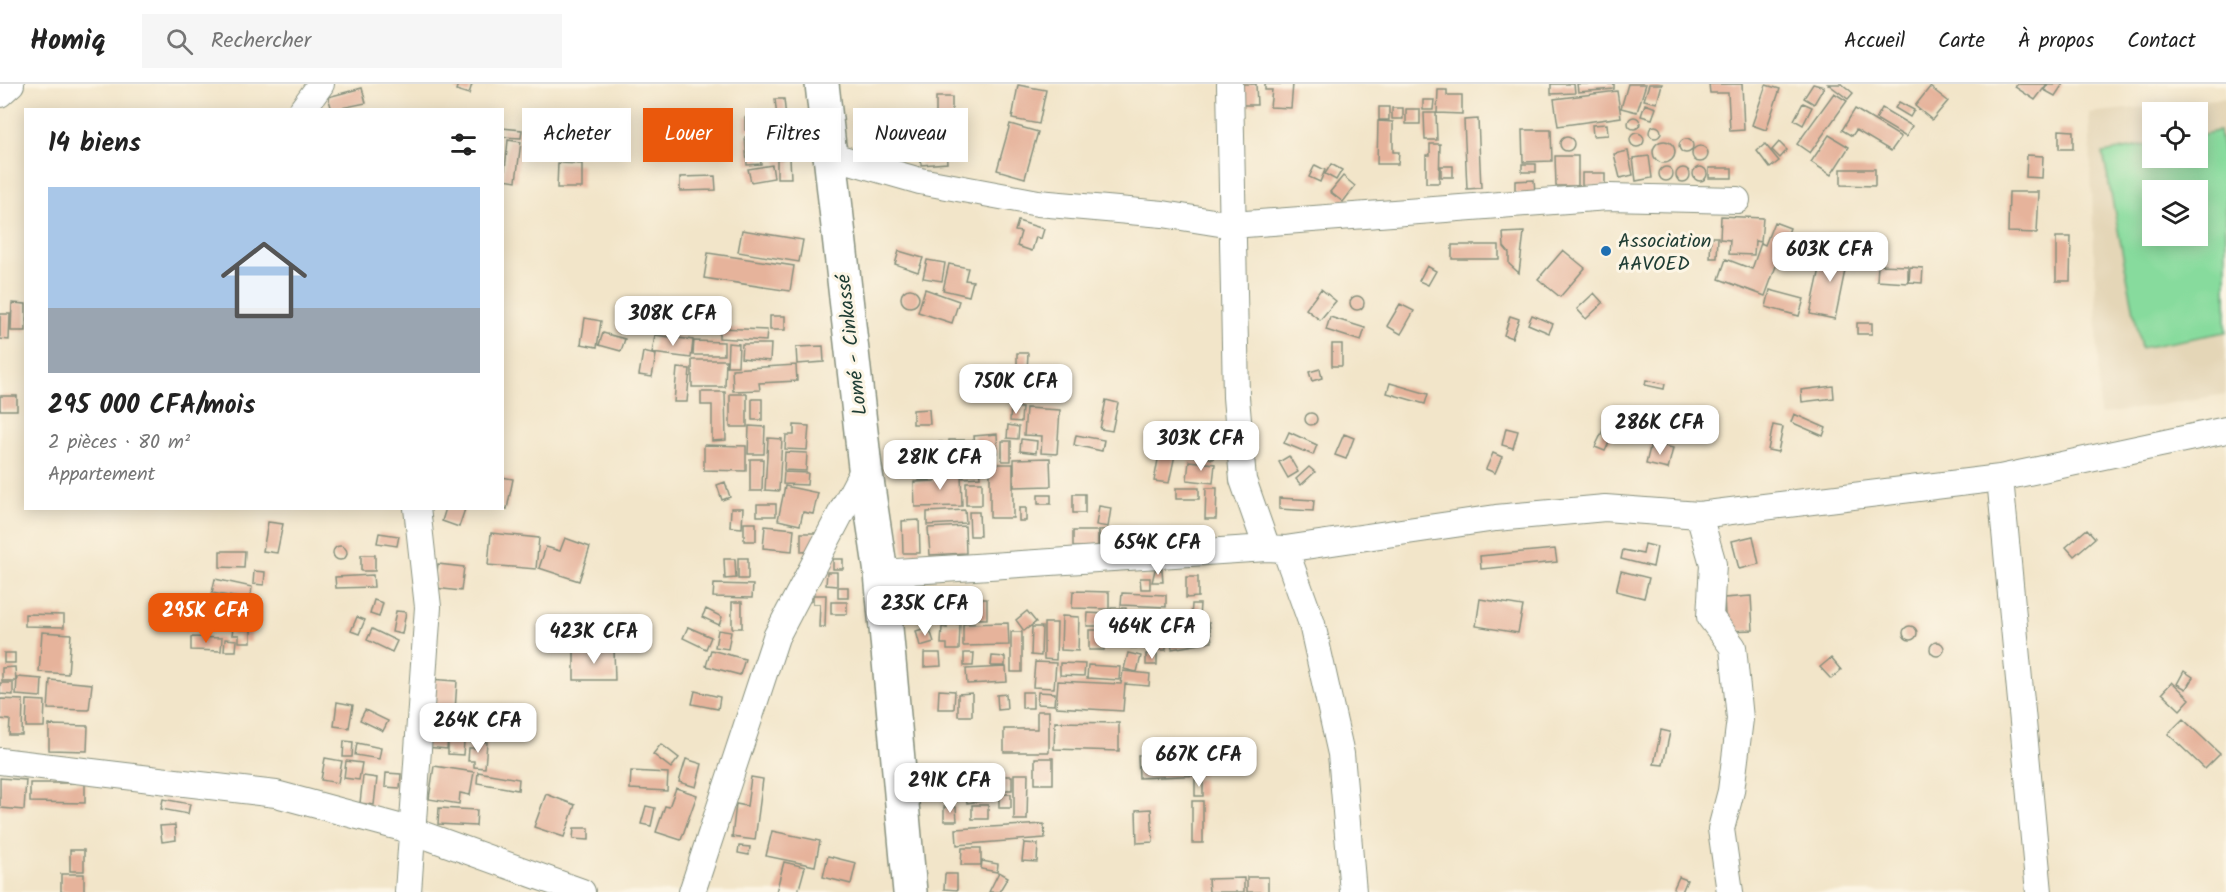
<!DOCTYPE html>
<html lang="fr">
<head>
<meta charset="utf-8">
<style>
  body { margin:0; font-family:Kalam,sans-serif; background:#f6f6f6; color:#222; height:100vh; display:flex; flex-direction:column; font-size:22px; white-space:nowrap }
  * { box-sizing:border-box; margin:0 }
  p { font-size:20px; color:#767676 }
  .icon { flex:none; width:33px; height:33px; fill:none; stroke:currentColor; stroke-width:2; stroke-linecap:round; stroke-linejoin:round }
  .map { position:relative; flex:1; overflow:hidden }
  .details { position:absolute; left:24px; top:24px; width:480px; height:402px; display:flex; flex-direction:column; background:#fff; border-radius:0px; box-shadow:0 3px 15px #0003 }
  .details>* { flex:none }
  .guide { position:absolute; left:522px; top:24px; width:570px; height:54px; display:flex; gap:12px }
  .fabs { position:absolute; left:2142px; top:18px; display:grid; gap:12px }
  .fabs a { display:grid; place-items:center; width:66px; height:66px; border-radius:0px; background:#fff; box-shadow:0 3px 15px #0003; font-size:30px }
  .price { position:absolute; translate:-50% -51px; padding:0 14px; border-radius:12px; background:#fff; color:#222; font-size:20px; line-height:39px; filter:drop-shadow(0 2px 3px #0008) }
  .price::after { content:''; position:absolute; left:50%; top:36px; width:18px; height:14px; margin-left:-9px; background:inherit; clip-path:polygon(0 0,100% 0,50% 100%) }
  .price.current { background:#ea580c; color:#fff }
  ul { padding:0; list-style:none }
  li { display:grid; align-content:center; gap:12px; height:318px; padding:0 24px }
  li+li { border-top:2px solid #e0e0e0 }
  li span { display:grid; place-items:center; height:186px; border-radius:0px; color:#555 }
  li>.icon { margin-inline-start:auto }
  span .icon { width:108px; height:108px; fill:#fffc; stroke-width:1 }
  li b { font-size:26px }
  h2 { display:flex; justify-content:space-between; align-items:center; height:72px; padding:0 24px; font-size:26px }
  .chip { padding:0 21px; border-radius:0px; background:#fff; box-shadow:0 3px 15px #0003; font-size:21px; line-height:54px }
  .chip.current { background:#ea580c; color:#fff }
  header { display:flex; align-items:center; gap:36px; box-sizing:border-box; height:84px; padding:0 30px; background:#fff; border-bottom:2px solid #e0e0e0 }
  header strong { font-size:28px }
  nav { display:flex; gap:33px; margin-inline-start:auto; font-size:21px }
  .search { width:420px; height:54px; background:#f6f6f6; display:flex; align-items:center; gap:15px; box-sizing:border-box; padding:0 21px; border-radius:0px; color:#767676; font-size:22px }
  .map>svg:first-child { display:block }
  .built { fill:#e4d6b7; fill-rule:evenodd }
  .green { fill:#87db9d; stroke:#538c68; stroke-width:1.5; fill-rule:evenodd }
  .building { fill:#e6b39b }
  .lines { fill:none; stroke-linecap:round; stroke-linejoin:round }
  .minor-casing { stroke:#88917e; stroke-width:28 }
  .highway-casing { stroke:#88917e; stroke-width:36 }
  .minor { stroke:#fff; stroke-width:26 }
  .highway { stroke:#fff; stroke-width:33 }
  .poi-dot { fill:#1f6fb2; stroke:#fcf5e5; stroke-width:2 }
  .labels { text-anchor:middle; stroke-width:6; stroke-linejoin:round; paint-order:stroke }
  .poi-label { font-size:20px; fill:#1f3d34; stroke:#fcf5e5; text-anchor:start }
  .street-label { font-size:20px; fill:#1f3d34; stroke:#fcf5e5 }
</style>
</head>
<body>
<header>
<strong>Homiq</strong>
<div class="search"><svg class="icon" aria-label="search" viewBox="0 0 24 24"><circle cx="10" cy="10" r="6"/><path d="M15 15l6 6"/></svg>Rechercher</div>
<nav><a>Accueil</a><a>Carte</a><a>À propos</a><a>Contact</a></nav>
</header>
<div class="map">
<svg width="2226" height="808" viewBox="0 0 2226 808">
  <rect width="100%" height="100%" fill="#fcf5e5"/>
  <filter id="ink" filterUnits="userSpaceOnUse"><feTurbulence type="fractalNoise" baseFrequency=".0167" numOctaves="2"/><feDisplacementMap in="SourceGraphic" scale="12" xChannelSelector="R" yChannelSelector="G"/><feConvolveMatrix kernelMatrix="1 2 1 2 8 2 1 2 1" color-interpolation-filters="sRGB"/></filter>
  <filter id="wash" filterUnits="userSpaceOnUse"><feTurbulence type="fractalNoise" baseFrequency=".008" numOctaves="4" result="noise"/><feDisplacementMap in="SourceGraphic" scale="24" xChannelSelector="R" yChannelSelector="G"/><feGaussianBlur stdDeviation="1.35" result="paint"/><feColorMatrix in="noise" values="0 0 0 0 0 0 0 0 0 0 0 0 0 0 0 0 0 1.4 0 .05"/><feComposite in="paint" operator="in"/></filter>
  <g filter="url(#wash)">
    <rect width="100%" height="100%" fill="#f2e5c9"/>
    <path class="built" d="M2226 14V310L2100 331 2089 29ZM2152 28H2198V74H2152ZM2152 106H2198V152H2152Z"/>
    <path class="green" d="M2219 47 2226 86V248L2141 264 2103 69 2152 60V74H2198V51ZM2152 106H2198V152H2152Z"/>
    <g id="blocks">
      <path class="building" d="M458 0H472L469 10 456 6Z
        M1242 0H1256L1257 21H1243Z
        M1265 0H1293L1291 24 1270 23 1272 6H1265Z
        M1551 0H1574L1575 9 1551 10Z
        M1577 0H1614V5L1578 8Z
        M1628 0H1646L1637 28 1621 24Z
        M1649 0H1662L1657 19 1644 16Z
        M1709 0H1742L1744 46 1730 47 1728 9H1710Z
        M1813 0 1824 3 1814 20 1804 14Z
        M1828 0H1842L1853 9 1848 15Z
        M2018 0H2047L2035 16 2015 3Z
        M2048 0H2063L2055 12 2044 6Z
        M1018 1 1046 6 1039 40 1012 35Z
        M1766 1 1780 5 1766 46 1752 41Z
        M1930 3 1948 17 1932 36 1915 22Z
        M362 4 366 19 332 26 328 13Z
        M1438 6H1447V11H1462V30L1437 29Z
        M1617 7 1621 33 1558 42 1554 15Z
        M1834 9 1847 17 1810 69 1797 60Z
        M936 13H952V62H936Z
        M775 15H784L787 43H778Z
        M1423 16H1434L1433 26H1423Z
        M1899 18 1914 26 1910 33 1895 24Z
        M1803 19 1812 23 1803 41 1794 36Z
        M1645 20 1656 24 1652 35 1641 32Z
        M1379 23H1389V36H1379Z
        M1392 24H1403V35H1392Z
        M1882 24 1912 42 1906 53 1876 35Z
        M1406 25H1420V40H1406Z
        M1855 25 1901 53 1891 67 1856 46 1852 52 1842 46Z
        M1424 29H1436L1437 56H1425Z
        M1628 39a6 6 0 1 1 12 0a6 6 0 1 1-12 0Z
        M745 33H771V46H745Z
        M1478 35 1481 104 1467 105 1464 36Z
        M1378 37 1393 38V68H1399L1398 80H1377Z
        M1010 40 1038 48 1025 94 997 86Z
        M1607 40 1608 51 1593 52 1592 41Z
        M1649 48a6 6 0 1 1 12 0a6 6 0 1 1-12 0Z
        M502 44 522 46 521 54 502 53Z
        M1522 46H1551L1552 77 1523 78Z
        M2059 46 2073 47V65H2059Z
        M1630 56a7 7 0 1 1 14 0a7 7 0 1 1-14 0Z
        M772 51 773 66 760 67 761 80 747 81 745 53Z
        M1829 51 1849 63 1831 91 1811 78Z
        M1560 60a7 7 0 1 1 14 0a7 7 0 1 1-14 0Z
        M1679 62a7 7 0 1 1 14 0a7 7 0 1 1-14 0Z
        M508 56 521 58 516 97 504 95Z
        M1653 68a11 11 0 1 1 22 0a11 11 0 1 1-22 0Z
        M1779 58 1787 66 1780 74 1772 66Z
        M1430 60H1440L1439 99H1426V71H1430Z
        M1765 60 1779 77 1770 84 1757 67Z
        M1692 70a8 8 0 1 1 16 0a8 8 0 1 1-16 0Z
        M946 65 947 79 921 81 920 67Z
        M1628 67 1633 91 1620 94 1614 70Z
        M2027 71 2043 72 2042 94 2026 93Z
        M1555 72H1578V102H1556Z
        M1649 72 1652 94 1636 97 1633 74Z
        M790 74 791 94H777V75Z
        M558 79 582 80V104H557Z
        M1331 80 1342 86 1336 96 1325 90Z
        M1522 80H1536V88H1522Z
        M772 81 774 94 751 98 748 85Z
        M1315 81 1325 86 1320 98 1309 93Z
        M1441 82H1453V93H1441Z
        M1659 90a7 7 0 1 1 14 0a7 7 0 1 1-14 0Z
        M1693 90a7 7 0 1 1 14 0a7 7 0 1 1-14 0Z
        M1709 84H1732V94H1709Z
        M1676 91a7 7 0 1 1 14 0a7 7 0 1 1-14 0Z
        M1841 85H1875V102L1841 101Z
        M1582 89H1605V102H1582Z
        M715 92 716 106 680 107V93Z
        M1343 92 1355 102 1343 118 1330 108Z
        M1534 96 1535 110H1515V97Z
        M2009 108H2039L2037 149 2008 148Z
        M1721 132 1763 134 1761 158 1755 157 1754 171 1729 170 1730 156 1720 155Z
        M1018 137 1044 145 1041 155 1036 153 1032 167 1017 162 1021 148 1015 147Z
        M1774 138 1790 144 1765 212 1719 195 1726 175 1752 185 1761 159 1765 161Z
        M742 146 803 156 799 178 738 168Z
        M1524 148 1519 189 1509 180V169L1504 163 1503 149Z
        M1711 153H1718L1717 174H1710Z
        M2056 153H2071L2070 197H2056Z
        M1452 161H1499V175H1452Z
        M1825 162 1849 167 1835 235 1810 230Z
        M1563 166 1585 184 1560 213 1538 195Z
        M899 167 923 174 918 188 895 180Z
        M708 169 794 182 790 207 704 194Z
        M927 176 945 179 942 197 923 194Z
        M949 180 968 184 965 196 973 197 969 212 943 206Z
        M1878 181 1908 182V199L1877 197Z
        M1427 182 1436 187 1428 201 1419 197Z
        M1910 183 1923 184 1922 199 1909 198Z
        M925 205 959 217 952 239 918 228Z
        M1321 205 1336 217 1320 236 1306 225Z
        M901 214a9 9 0 1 1 18 0a9 9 0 1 1-18 0Z
        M1770 206 1804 215 1799 232 1766 223Z
        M1594 209 1603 219 1586 235 1577 225Z
        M1350 219a7 7 0 1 1 14 0a7 7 0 1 1-14 0Z
        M12 219 26 220V247H11Z
        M1400 220 1414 227 1401 250 1387 242Z
        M0 230H10L9 256 0 255Z
        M1532 231 1553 240 1549 249 1528 240Z
        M770 232H785V246H770Z
        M1510 232 1519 235 1512 254 1504 251Z
        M1330 233 1365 244 1361 257 1326 246Z
        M585 234 601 237 597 263 581 260Z
        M620 236 633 239 631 248 618 246Z
        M1857 239H1872V250H1857Z
        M719 244 767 246 766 257 719 254Z
        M603 249 625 255 621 267 599 261Z
        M655 251 693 256 691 274 652 269Z
        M694 257 724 258V271H693Z
        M728 259 739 260 738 282H727Z
        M742 260H771L770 277 741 274Z
        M1332 260H1342V282H1332Z
        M823 262 824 278 797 280 796 263Z
        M643 268 656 271 652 293 639 291Z
        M1017 269H1028L1027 288H1017Z
        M692 276H726L725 303H692Z
        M796 281 797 297 759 299 760 306 733 307 732 285Z
        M677 284 690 285 687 318H674Z
        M1320 285 1322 294 1312 297 1309 288Z
        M1015 290 1029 291 1027 320 1013 319Z
        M1646 296 1665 300 1664 305 1645 301Z
        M1390 299 1428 310 1425 320 1387 309Z
        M1833 302 1834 314 1802 318 1801 306Z
        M701 308H725L726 356 712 357V321H701Z
        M730 310H747V343H730Z
        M0 312H17V326H0Z
        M752 315H762V336H752Z
        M1106 316 1118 319 1112 347 1100 345Z
        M1011 323 1022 324 1021 338 1010 337Z
        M1026 324 1060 326 1057 370 1041 369 1042 352 1024 351Z
        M929 325 930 340H913V326Z
        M1637 329 1667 336 1663 352 1633 345Z
        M1305 335a6 6 0 1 1 12 0a6 6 0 1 1-12 0Z
        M1794 330 1826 344 1823 352 1791 338Z
        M1606 340 1616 344 1605 367 1595 363Z
        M794 341 809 342 807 366 785 365 786 351H794Z
        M1008 341 1019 343 1018 355 1007 354Z
        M1773 341 1783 343 1778 368 1768 366Z
        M749 342 765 343 764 370H748Z
        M1506 344 1518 347 1513 364 1502 361Z
        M1186 348 1218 356 1213 375 1181 367Z
        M1289 348 1317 361 1313 371 1284 359Z
        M1163 349 1179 352 1169 399 1154 397Z
        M997 350 998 369 987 370 986 363H975L974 352Z
        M1344 350 1354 354 1346 375 1335 371Z
        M1076 351 1104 356 1102 367 1074 361Z
        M768 354 782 355 779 407 765 406Z
        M1021 355 1037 357 1036 369 1020 367Z
        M949 356H972L973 364 949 365Z
        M1002 357H1011V377H1002Z
        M942 358 943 369 910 372V360Z
        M1651 359 1673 364 1668 385 1646 380Z
        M704 361 746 362V387L704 386Z
        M785 368 807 369 806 387 784 386Z
        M1493 369 1502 373 1495 389 1486 385Z
        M1289 372 1298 388 1288 394 1279 378Z
        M1050 374 1051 402 1014 403V375Z
        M750 375H763L762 407H750Z
        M930 376V396H919L918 377Z
        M1189 377 1215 380 1213 399 1187 396Z
        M963 380H979L980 393 963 394Z
        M990 380H1013V434H990Z
        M1309 383 1315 388 1301 401 1296 395Z
        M784 388 808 389 807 401 783 400Z
        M961 388 962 422 915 423 914 398 935 397V389Z
        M502 393 513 395 507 425 502 424Z
        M725 398 730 413 722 416 717 401Z
        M966 398H982V421H966Z
        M785 402 818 409 813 430 803 428 800 441 778 436Z
        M1176 404H1199V415H1176Z
        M1206 404H1217L1216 435H1205Z
        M1073 410H1085V429H1073Z
        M1038 411H1051V420H1038Z
        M1279 414 1314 416 1313 427 1279 425Z
        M757 420H776V432H757Z
        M1099 422 1111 424 1108 443 1096 441Z
        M446 424 465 425 459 443 442 437Z
        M731 424H743L742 444 730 443Z
        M1019 424H1026V437H1019Z
        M965 426 966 439 927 441V428Z
        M969 428H979L980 452H970Z
        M919 436 920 469H903L902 437Z
        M268 438 283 440 277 469 263 467Z
        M744 439H756V457H744Z
        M765 442 794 445 792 467 763 464Z
        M965 442 966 469 930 471 928 444Z
        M1121 445 1122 460 1100 461 1099 446Z
        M2087 445 2095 454 2074 472 2066 463Z
        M1073 447H1098V463H1073Z
        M379 449 399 452 397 462 377 459Z
        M491 449 539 454 536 485 488 481Z
        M801 449H815V467L801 468Z
        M1753 452 1759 480 1739 485 1732 457Z
        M565 454 590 463 579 497 539 484 546 463 560 467Z
        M1645 460 1657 463 1653 483 1621 475 1623 466 1643 470Z
        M333 469a7 7 0 1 1 14 0a7 7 0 1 1-14 0Z
        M1555 465 1557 478 1481 485 1480 472Z
        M220 467H245L244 484 220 483Z
        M361 471H375V487H361Z
        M738 474H748V495H738Z
        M724 475H735L736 494 725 495Z
        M833 475H843V485H833Z
        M438 480 464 483 461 507 435 504Z
        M1155 486H1162L1163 498H1152Z
        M254 487 265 488 264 501 253 500Z
        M1621 487 1649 494 1644 514 1616 507Z
        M827 488H837V502L826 501Z
        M373 491 374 503 336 504 335 493Z
        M1186 493H1198V513L1186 514Z
        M1140 494H1150V505H1141Z
        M215 495 252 503 250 516 212 509Z
        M714 500 753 501 752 514 713 513Z
        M838 503H848V514H838Z
        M1073 507 1109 508V525L1072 524Z
        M1122 509 1166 511V523L1121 521Z
        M195 510 237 516 234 540 192 533Z
        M813 511H826L825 543H819L820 520H813Z
        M1751 512 1753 546 1726 547 1724 514Z
        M947 515H987V535L947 534Z
        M1480 515 1523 522 1518 549 1476 542Z
        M374 516 383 519 379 533 370 530Z
        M732 518H742V544H732Z
        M831 518H847V530H831Z
        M1192 520H1200L1199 534H1191Z
        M945 522 946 535H935L934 523Z
        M1111 524H1126L1125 551H1110Z
        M706 525 722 533 719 541 702 533Z
        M396 527 406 528 402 550 392 548Z
        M1027 527 1036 538 1024 547 1016 536Z
        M1088 529 1106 530 1105 542H1087Z
        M25 530 64 531V543L25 542Z
        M1176 530H1189L1188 538H1176Z
        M1062 532 1079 533 1078 567 1061 566Z
        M357 533 365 536 359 550 351 547Z
        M239 537 251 538V558H239V551H232L233 544H239Z
        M1008 539 1009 561 963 562V540Z
        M1044 539H1057L1056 576 1044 575Z
        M1155 539H1166L1167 553 1155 554Z
        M1209 539 1212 558 1172 565 1170 550Z
        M947 540H960L959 566H947V560H941L942 543 947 544Z
        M1903 549a7 7 0 1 1 14 0a7 7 0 1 1-14 0Z
        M688 543 711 553 706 565 683 554Z
        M929 543 934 558 920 562 916 547Z
        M1032 543H1042L1041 572 1031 571Z
        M1132 544 1143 545 1142 564H1131Z
        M372 545 397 557 392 568 367 556Z
        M718 546 731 548 728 565 715 563Z
        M1089 546H1104V566H1089Z
        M42 548 71 550 68 590 39 588Z
        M630 548 639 551 636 564 626 562Z
        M1011 548H1022V588H1011Z
        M191 553 222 554 221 567 191 566Z
        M225 555 237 556 236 567H224Z
        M1156 556H1166V566H1156Z
        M1930 565a7 7 0 1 1 14 0a7 7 0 1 1-14 0Z
        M574 565H614L615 596H574Z
        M711 566 745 575 740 591 706 582Z
        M4 569H15V579H4Z
        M924 569H940L941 582 924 583Z
        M964 569H974L973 582H964Z
        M1128 569 1141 572 1137 588 1124 585Z
        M1146 570H1157V581H1146Z
        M992 572 1005 573V582H991Z
        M1831 574 1841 586 1831 595 1820 583Z
        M1035 578 1056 579 1054 604 1033 603Z
        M1060 579 1085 580 1084 592 1060 591Z
        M1088 581 1120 583 1119 596 1087 594Z
        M15 583 16 597H2V584Z
        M1006 583 1007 598 967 600 966 585Z
        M1123 587 1150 590 1149 602 1125 600 1123 627 1056 623 1058 597 1121 600Z
        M2184 587 2193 593 2186 605 2177 600Z
        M17 593 42 595 41 613 16 611Z
        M428 595 457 597 455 627 426 625Z
        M50 596 92 600 89 626 48 625Z
        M2172 598 2190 615 2180 626 2162 609Z
        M0 599H13V611L0 610Z
        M939 606 955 607 954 625H938Z
        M695 607 720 613 718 625 692 620Z
        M1022 608H1033V624H1022Z
        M1038 608 1055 609 1054 621 1037 620Z
        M972 609V632H958V610Z
        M1006 610 1007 625 998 626 997 611Z
        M0 615 23 616 22 651H9L10 636 0 635Z
        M27 616 45 617 44 643H26Z
        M337 618 353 621 349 644 334 642Z
        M365 626 388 637 383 647 360 636Z
        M1037 627H1049V668H1004V645H1037Z
        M429 633 449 635 447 665 426 663Z
        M452 635 489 639 487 653 474 652V657L450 655Z
        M2183 635 2220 670 2205 685 2168 650Z
        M1055 638 1119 639V667L1054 665Z
        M49 641 88 642 87 667 49 666Z
        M1661 646 1670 648 1663 681 1654 680Z
        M344 657 353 658 352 673H343Z
        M448 657 464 658 463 671 448 670Z
        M476 657 487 658 485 684 474 683V677H468L469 664H475Z
        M357 659 381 664 379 675 355 671Z
        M661 660 679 674 671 684 653 670Z
        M1203 669V691L1139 694 1138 671Z
        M325 674 342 677 338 699 321 696Z
        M1035 674H1053V700H1035Z
        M686 675 702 680 696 703 679 698Z
        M346 677 362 679 359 696 344 694Z
        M434 682 474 688 470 711 460 709 459 720 429 715Z
        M631 687 668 689 667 707 630 705Z
        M478 688 519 695 518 706 477 699Z
        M386 689 401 690 400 704 385 703Z
        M1014 690H1028L1027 736H1014Z
        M363 692 377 694 374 721 360 719Z
        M1002 692H1012V706H1002Z
        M751 693 763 695 755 756 732 753 736 720 747 722Z
        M0 694 26 696 24 726 0 724Z
        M1195 695H1203V712H1195Z
        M30 699H85V719L30 718Z
        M980 703 981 717 967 719 965 705Z
        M676 704 697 711 681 756 656 748 665 722 669 723Z
        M546 710 575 721 564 753 534 743Z
        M999 710H1011V724H999Z
        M163 715 190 720 188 730 161 725Z
        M1192 717H1203V759H1192Z
        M972 721H988V735H972Z
        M646 722 655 724 651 742 641 740Z
        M944 723H956L957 737H944Z
        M439 724 477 726 476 742 438 740Z
        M1151 725 1153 758 1137 759 1136 726Z
        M1044 740 1045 754 957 761 956 745Z
        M175 741 176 756 162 758 160 742Z
        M574 744H589V756L573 755Z
        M772 747 820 757 815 782 766 772Z
        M1024 759 1038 760 1037 778 1022 777Z
        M739 762 750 763 749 771 738 769Z
        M962 764H981V781H961Z
        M70 766H84V787H70Z
        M828 772 856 779 851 800 823 793Z
        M982 777 998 780 997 788 981 785Z
        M784 778 805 783 798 808H776Z
        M999 788 1008 793 999 808H989Z
        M61 790H84V808H61Z
        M945 790H957V806L944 805Z
        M1247 793H1268V808H1247Z
        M1679 793 1687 796 1682 808H1672Z
        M1244 794V808H1209L1208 795Z"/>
    </g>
  </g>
  <g filter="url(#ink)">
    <use href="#blocks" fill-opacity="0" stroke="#88917e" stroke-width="1.5"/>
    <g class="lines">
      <g class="minor-casing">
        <path id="minor" d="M1230 0 1236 313 1243 396 1267 464
          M0 10 11 0
          M302 26 321 0
          M829 71 920 97 1038 119 1163 130 1232 141 1608 113 1737 116
          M2000 394 2039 808
          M1699 431 1713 480 1710 533 1733 563 1740 635 1731 707 1721 745 1730 808
          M1285 465 1312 540 1341 670 1353 808
          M881 489 1267 464 1285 465 1496 434 1605 424 1699 431 2000 394 2226 346
          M0 677 276 710 410 746 582 808
          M408 808 428 523 417 424
          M692 808 776 553 865 383"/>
      </g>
      <g class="highway-casing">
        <path id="highway" d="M822 0 865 383 881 489 910 808"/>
      </g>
      <use href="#minor" class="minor"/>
      <use href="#highway" class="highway"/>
    </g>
  </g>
  <circle class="poi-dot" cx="1606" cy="167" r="6"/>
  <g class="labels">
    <g class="poi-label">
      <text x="1618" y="163">Association<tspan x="1618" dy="23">AAVOED</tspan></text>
    </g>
    <g class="street-label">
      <text transform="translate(851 261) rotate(-97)" y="7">Lomé - Cinkassé</text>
    </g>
  </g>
</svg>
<div class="fabs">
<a><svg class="icon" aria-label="locate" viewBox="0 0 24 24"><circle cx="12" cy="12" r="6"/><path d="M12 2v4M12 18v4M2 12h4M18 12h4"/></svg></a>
<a><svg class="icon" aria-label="layers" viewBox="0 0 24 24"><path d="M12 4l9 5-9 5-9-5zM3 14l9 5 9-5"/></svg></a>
</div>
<b class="price" style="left:1830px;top:199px">603K CFA</b>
<b class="price" style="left:673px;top:263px">308K CFA</b>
<b class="price" style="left:1016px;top:331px">750K CFA</b>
<b class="price" style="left:1660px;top:372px">286K CFA</b>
<b class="price" style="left:1201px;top:388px">303K CFA</b>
<b class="price" style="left:940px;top:407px">281K CFA</b>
<b class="price" style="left:1158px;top:492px">654K CFA</b>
<b class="price" style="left:925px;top:553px">235K CFA</b>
<b class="price current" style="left:206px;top:560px">295K CFA</b>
<b class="price" style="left:1152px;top:576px">464K CFA</b>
<b class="price" style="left:594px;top:581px">423K CFA</b>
<b class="price" style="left:478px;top:670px">264K CFA</b>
<b class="price" style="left:1199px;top:704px">667K CFA</b>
<b class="price" style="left:950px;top:730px">291K CFA</b>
<div class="guide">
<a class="chip">Acheter</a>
<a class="chip current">Louer</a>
<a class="chip">Filtres</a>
<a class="chip">Nouveau</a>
</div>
<section class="details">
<h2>14 biens<svg class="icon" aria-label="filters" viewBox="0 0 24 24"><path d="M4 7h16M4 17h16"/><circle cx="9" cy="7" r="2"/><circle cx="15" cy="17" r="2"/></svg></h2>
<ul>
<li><span style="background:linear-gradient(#a9c7e8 65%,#9aa5b1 0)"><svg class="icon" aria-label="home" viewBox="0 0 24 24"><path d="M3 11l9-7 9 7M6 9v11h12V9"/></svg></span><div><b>295 000 CFA/mois</b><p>2 pièces · 80 m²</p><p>Appartement</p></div></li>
</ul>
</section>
</div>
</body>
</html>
